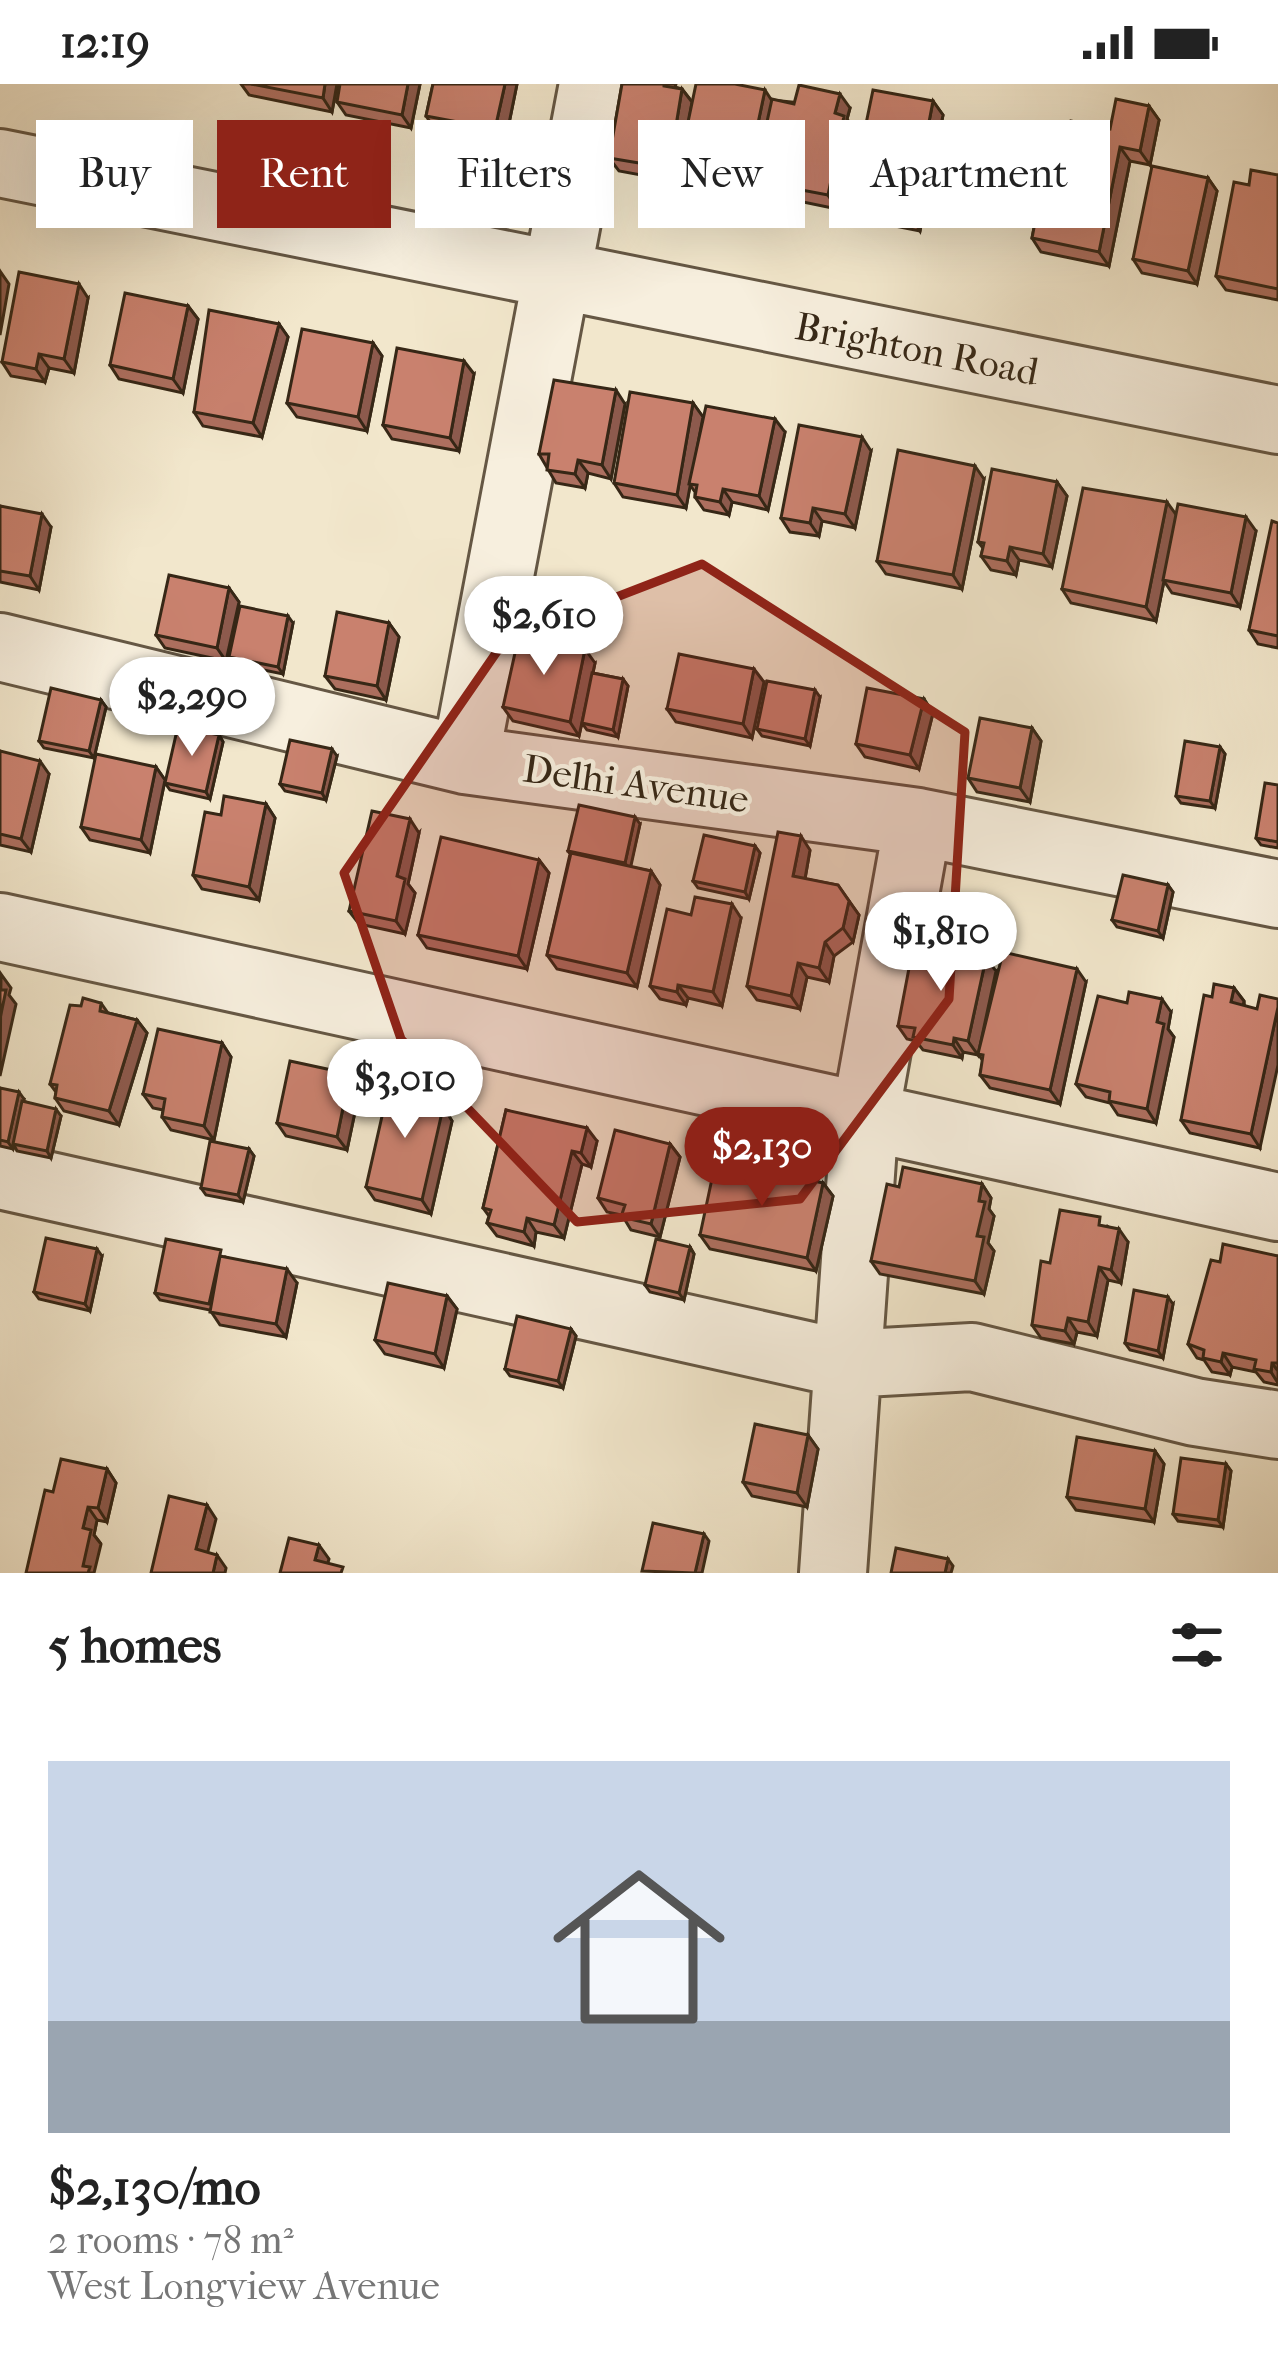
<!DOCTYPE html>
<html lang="en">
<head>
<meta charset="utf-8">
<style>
  body { margin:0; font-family:"IM FELL French Canon",serif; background:#f2f2f2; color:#222; height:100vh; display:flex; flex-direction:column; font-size:45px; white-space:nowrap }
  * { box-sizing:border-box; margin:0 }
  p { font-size:39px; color:#767676 }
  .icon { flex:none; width:66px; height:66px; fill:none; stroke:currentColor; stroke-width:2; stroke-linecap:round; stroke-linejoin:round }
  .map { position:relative; height:1489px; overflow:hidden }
  .side { display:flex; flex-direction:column; background:#fff; flex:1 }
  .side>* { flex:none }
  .hud { position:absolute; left:36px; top:36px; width:1206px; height:108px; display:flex; gap:24px }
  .price { position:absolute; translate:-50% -102px; padding:0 27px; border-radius:42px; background:#fff; color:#222; font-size:39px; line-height:78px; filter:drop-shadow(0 3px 6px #0008) }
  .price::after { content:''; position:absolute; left:50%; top:72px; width:36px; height:27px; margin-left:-18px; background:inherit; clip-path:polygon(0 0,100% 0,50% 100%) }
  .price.selected { background:#8f2418; color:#fff }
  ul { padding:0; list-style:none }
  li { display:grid; align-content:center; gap:24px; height:636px; padding:0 48px }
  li+li { border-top:3px solid #e0e0e0 }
  li span { display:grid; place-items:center; height:372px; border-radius:0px; color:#555 }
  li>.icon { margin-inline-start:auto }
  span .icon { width:216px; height:216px; fill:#fffc; stroke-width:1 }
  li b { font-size:51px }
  h2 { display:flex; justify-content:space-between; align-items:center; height:144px; padding:0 48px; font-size:51px }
  .chip { padding:0 42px; border-radius:0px; background:#fff; box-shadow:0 12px 48px #0002; font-size:42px; line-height:108px }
  .chip.selected { background:#8f2418; color:#fff }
  .status { display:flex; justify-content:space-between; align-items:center; height:84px; padding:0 60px; background:#fff; direction:ltr }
  .status svg { height:33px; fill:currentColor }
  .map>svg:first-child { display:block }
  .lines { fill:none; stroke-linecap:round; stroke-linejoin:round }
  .minor-casing { stroke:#655744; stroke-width:72 }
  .minor { stroke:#f7efde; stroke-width:66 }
  .wall { fill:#ad6f5f; stroke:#362716; stroke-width:3 }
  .shaded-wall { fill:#8d5a4d; stroke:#362716; stroke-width:3 }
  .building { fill:#c9816e; stroke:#362716; stroke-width:3 }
  .marked { fill:#8f2418; fill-opacity:0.2; stroke:#8f2418; stroke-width:9; stroke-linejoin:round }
  .labels { text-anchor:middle; stroke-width:9; stroke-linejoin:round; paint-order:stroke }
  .street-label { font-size:39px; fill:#362716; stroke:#f7efde }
</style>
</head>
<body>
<div class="status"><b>12:19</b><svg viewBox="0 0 49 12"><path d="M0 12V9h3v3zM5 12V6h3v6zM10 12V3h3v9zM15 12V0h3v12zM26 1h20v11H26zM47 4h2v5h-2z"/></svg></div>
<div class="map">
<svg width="1278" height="1489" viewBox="0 0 1278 1489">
  <rect width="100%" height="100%" fill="#f2e7cc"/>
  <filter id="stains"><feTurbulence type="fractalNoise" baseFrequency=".00167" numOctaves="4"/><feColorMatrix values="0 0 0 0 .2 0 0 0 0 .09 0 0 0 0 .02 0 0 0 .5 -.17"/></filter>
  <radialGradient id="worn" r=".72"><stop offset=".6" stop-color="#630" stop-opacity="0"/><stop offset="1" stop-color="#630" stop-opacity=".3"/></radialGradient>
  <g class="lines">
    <g class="minor-casing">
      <path id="minor" d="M0 79 1278 336
        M0 563 465 676 918 738 1278 810
        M465 676 593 0
        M0 843 1278 1123
        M0 1091 846 1280 972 1273 1195 1328 1278 1341
        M833 1489 865 1033 918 738"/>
    </g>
    <use href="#minor" class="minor"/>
  </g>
  <path class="wall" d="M241 0H337L332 28 249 11Z
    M340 0H420L411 44 346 31 337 18Z
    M433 0H517L505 59 435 45 426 32Z
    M622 0H676L675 3 682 5 692 18 772 16 850 24 847 35 854 46 837 125 764 110 757 101 756 109 688 95 681 84 679 98 619 87 609 74Z
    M933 17 943 31 920 147 859 135 849 122Z
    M1149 22 1159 36 1150 81 1130 77 1109 182 1041 168 1032 154 1038 124 1024 122 1014 108 1110 45Z
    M1278 91V216L1226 206 1216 192 1249 101Z
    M1208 94 1217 107 1197 200 1142 189 1133 175Z
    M88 214 74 289 49 284 45 298 11 292 2 278Z
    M188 222 198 235 183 309 119 295 110 281Z
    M279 240 288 253 262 353 203 342 194 328Z
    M373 259 382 272 367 347 297 333 287 319Z
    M474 290 459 367 392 355 383 341Z
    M693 319 703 333 785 348 768 426 732 418 729 431 704 426 695 413V408L690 401 686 424 623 413 614 399Z
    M625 320 611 395 588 389 585 404 556 399 539 370Z
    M871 367 855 444 822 437 819 452 790 448 781 434Z
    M984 395 962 505 886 490 877 477Z
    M1057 398 1067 412 1052 483 1019 476 1016 491 991 486 981 472 983 464 978 458Z
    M0 422 51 443 39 506 0 498Z
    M1176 430 1256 447 1240 523 1172 509 1164 497 1156 537 1071 519 1062 505Z
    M1278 439V564L1258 560 1249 546Z
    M229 504 239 518 226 577 165 564 156 551Z
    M293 539 283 590 234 580 229 573Z
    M389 539 399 553 386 616 335 605 325 592Z
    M595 579 593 589 623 595 628 602 618 653 587 646 582 639 583 634 579 652 513 637 503 623Z
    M764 598 752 654 676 638 667 625Z
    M820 613 810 662 762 652 757 645Z
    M924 615 933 629 919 685 865 673 856 660Z
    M101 616 106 623 94 674 44 664 39 657Z
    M1032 644 1041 657 1030 718 977 708 968 694Z
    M219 651 223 658 210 715 170 706 165 699Z
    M1220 663 1225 670 1215 724 1181 719 1176 712Z
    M0 667 49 690 31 768 0 761Z
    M337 672 326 716 285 707 280 700Z
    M156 683 165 696 150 769 90 756 81 743Z
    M1278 701V764L1261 761 1256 754Z
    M266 720 275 734 259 816 202 805 193 791 221 731Z
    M640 740 630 783 651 787 660 801 637 903 557 885 547 871 570 770 568 767Z
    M419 749 408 800 415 809 405 850 359 840 349 827Z
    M755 762 760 769 749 815 698 804 693 797Z
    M810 766 805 795 838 801 859 831 853 858 834 872 829 898 807 893 800 925 757 916 747 902Z
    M539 776 549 789 527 885 427 864 418 851Z
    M1168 801 1173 808 1163 854 1117 843 1112 836Z
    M691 831 741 834 722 922 688 914 686 921 660 915 650 902Z
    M996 887 978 971 963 968 962 974 923 966 916 957 907 955 898 942Z
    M1086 898 1060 1020 990 1004 980 991 983 977 978 970Z
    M1234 904 1244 917 1260 1064 1190 1049 1181 1036Z
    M101 919 108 929 137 936 147 949 119 1041 64 1027 55 1014 56 1008 50 1000 81 922Z
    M1171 928 1168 945 1174 953 1156 1039 1118 1031 1110 1019 1086 1013 1076 1000Z
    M222 959 231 973 214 1056 171 1046 162 1033 163 1026 153 1024 143 1010Z
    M350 990 360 1004 347 1066 286 1052 277 1039Z
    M0 1004 24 1015 23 1017 61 1032 51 1074 17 1067 14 1061 13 1065 0 1062Z
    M444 1020 443 1024 452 1037 431 1130 375 1116 366 1103Z
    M506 1026 597 1057 591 1083 582 1080 564 1154 536 1148 534 1162 497 1152 487 1139 489 1132 483 1124Z
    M670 1060 680 1073 660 1153 631 1146 622 1131 607 1128 598 1114Z
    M249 1065 254 1072 243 1118 206 1111 201 1104Z
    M823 1099 833 1112 816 1187 710 1165 700 1151Z
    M982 1100 991 1114 989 1125 994 1132 988 1159 994 1167 984 1210 880 1190 871 1177 899 1103Z
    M1107 1142 1128 1158 1121 1199 1108 1196 1097 1252 1077 1248 1074 1260 1041 1254 1032 1241 1050 1179Z
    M690 1163 694 1170 684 1216 650 1208 645 1201Z
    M102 1172 90 1227 39 1215 34 1208Z
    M1278 1172V1301L1264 1298 1256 1288 1232 1283 1230 1291 1212 1288 1204 1276 1197 1274 1188 1260 1220 1178Z
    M225 1173 297 1199 286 1253 220 1241 210 1226 160 1216 155 1209Z
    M447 1212 457 1225 444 1284 385 1270 375 1256Z
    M1173 1220 1163 1274 1130 1266 1125 1259Z
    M571 1245 576 1252 563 1304 510 1292 505 1285Z
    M808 1351 818 1365 807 1423 752 1412 743 1398Z
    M1155 1367 1164 1380 1154 1438 1076 1426 1067 1413Z
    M1226 1380 1231 1387 1223 1443 1178 1437 1173 1430Z
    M107 1385 116 1399 107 1438 97 1436 94 1451 101 1460 53 1408Z"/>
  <path class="shaded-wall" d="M325 0H337L332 28 323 14Z
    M408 0H420L411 44 402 31Z
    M505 0H517L505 59 495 45Z
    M682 5 692 18 679 98 669 84Z
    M765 6 774 20 754 97 757 101 756 109 746 96Z
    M840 10 850 24 847 35 854 46 837 125 828 111 835 29Z
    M933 17 943 31 920 147 911 133Z
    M1149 22 1159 36 1150 81 1140 67Z
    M1120 63 1130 77 1109 182 1099 168Z
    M1208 94 1217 107 1197 200 1188 187Z
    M0 187 9 200 0 251Z
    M79 200 88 214 74 289 64 275Z
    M188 222 198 235 183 309 173 295Z
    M279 240 288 253 262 353 253 339Z
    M373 259 382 272 367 347 358 333Z
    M39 270 49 284 45 298 36 285Z
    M464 277 474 290 459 367 450 354Z
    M616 306 625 320 611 395 602 381Z
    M693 319 703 333 686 424 677 411Z
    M775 335 785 348 768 426 759 412Z
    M862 353 871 367 855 444 845 430Z
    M578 376 588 389 585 404 575 390Z
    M975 382 984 395 962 505 953 491Z
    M1057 398 1067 412 1052 483 1043 470Z
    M723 405 732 418 729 431 720 418Z
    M1167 418 1177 432 1156 537 1146 523Z
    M813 424 822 437 819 452 810 439Z
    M42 430 51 443 39 506 30 492Z
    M1246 433 1256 447 1240 523 1231 509Z
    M1010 463 1019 476 1016 491 1007 477Z
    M229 504 239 518 226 577 217 564Z
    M288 532 293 539 283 590 278 583Z
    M389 539 399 553 386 616 377 602Z
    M585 565 595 579 579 652 570 638Z
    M754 585 764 598 752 654 743 640Z
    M623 595 628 602 618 653 613 646Z
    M815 606 820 613 810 662 805 655Z
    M924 615 933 629 919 685 910 671Z
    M101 616 106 623 94 674 89 667Z
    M1032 644 1041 657 1030 718 1020 704Z
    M219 651 223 658 210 715 206 708Z
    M1220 663 1225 670 1215 724 1210 717Z
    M332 665 337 672 326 716 322 709Z
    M40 677 49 690 31 768 21 755Z
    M156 683 165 696 150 769 141 756Z
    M266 720 275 734 259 816 249 803Z
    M635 733 640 740 630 786 625 779Z
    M410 735 419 749 408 800 415 809 405 850 396 837 397 792Z
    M801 752 810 766 803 806 793 792Z
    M755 762 760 769 749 815 745 808Z
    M539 776 549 789 527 885 518 872Z
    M651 787 660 801 637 903 627 889Z
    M1168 801 1173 808 1163 854 1158 847Z
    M849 817 859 831 853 858 843 844Z
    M732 820 741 834 722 922 713 908Z
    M825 858 834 872 829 898 819 884Z
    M986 874 996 887 978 971 968 957Z
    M798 879 807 893 800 925 791 912Z
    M1077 885 1086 898 1060 1020 1050 1006Z
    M1 890 11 904 9 911 16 920 0 992Z
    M678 901 688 914 686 921 677 908Z
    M1234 904 1244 917 1241 932 1231 918Z
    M1162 915 1171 928 1168 945 1174 953 1156 1039 1147 1025 1157 938Z
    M1278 923V981L1260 1064 1251 1050Z
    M137 936 147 949 119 1041 109 1027Z
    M954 954 963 968 962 974 953 961Z
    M222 959 231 973 214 1056 204 1042Z
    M350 990 360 1004 347 1066 337 1053Z
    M434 1006 452 1037 431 1130 422 1116 430 1020Z
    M19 1008 24 1015 13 1065 8 1058Z
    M56 1025 61 1032 51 1074 47 1067Z
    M587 1044 597 1057 591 1083 581 1069Z
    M670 1060 680 1073 660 1153 651 1140Z
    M249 1065 254 1072 243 1118 238 1111Z
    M572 1067 582 1080 564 1154 554 1141Z
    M823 1099 833 1112 816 1187 807 1174Z
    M982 1100 991 1114 989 1125 994 1132 988 1159 994 1167 984 1210 975 1197 979 1117Z
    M527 1134 536 1148 534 1162 524 1148Z
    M1119 1145 1128 1158 1121 1199 1111 1186Z
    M690 1163 694 1170 684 1216 679 1209Z
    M97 1165 102 1172 90 1227 85 1220Z
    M1099 1183 1108 1196 1097 1252 1088 1238Z
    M287 1185 297 1199 286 1253 276 1240Z
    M447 1212 457 1225 444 1284 435 1270Z
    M1168 1213 1173 1220 1163 1274 1158 1267Z
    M1068 1234 1077 1248 1074 1260 1065 1247Z
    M571 1245 576 1252 563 1304 558 1297Z
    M1223 1269 1232 1283 1230 1291 1221 1278Z
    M1272 1279 1278 1287V1299L1271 1288Z
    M808 1351 818 1365 807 1423 797 1409Z
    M1155 1367 1164 1380 1154 1438 1145 1425Z
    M1226 1380 1231 1387 1223 1443 1218 1436Z
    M107 1385 116 1399 107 1438 98 1424Z
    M207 1421 216 1435 205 1479 196 1465Z
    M88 1423 97 1436 94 1451 101 1460 94 1489H88L83 1482V1444Z
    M704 1450 709 1457 702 1489H695Z
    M319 1461 329 1475 325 1489 315 1476Z
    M217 1471 226 1484 225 1489H213Z
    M948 1475 953 1482 951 1489H945Z"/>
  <path class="building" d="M251 0H325L323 14Z
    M340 0H408L402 31 337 18Z
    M433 0H505L495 45 426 32Z
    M622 0H664V2L682 5 669 84 609 74Z
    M696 0H735L765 6 746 96 679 81Z
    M799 1 840 10 835 29 844 32 828 111 754 97 772 15 794 20Z
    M873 6 933 17 911 133 849 122Z
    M1116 15 1149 22 1140 67 1120 63 1099 168 1032 154 1040 113 1014 108 1021 68 1064 77 1071 37 1110 45Z
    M1152 82 1208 94 1188 187 1133 175Z
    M1251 86 1278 91V205L1216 192 1234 98 1249 101Z
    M19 188 79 200 64 275 39 270 36 285 2 278Z
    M125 209 188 222 173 295 110 281Z
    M209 226 279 240 253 339 194 328Z
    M302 245 373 259 358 333 287 319Z
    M397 264 464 277 450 354 383 341Z
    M554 296 616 306 602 381 578 376 575 390 547 386 549 370H539Z
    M630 308 693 319 677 411 614 399Z
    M706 322 775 335 759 412 723 405 720 418 695 413 697 401 689 400Z
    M799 341 862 353 845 430 813 424 810 439 781 434Z
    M898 366 975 382 953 491 877 477Z
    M992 385 1057 398 1043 470 1010 463 1007 477 981 472 984 459 978 458Z
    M1083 404 1167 418 1146 523 1062 505Z
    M1178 420 1246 433 1231 509 1163 496Z
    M0 422 42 430 30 492 0 487Z
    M1272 437 1278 439V552L1249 546Z
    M169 491 229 504 217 564 156 551Z
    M240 522 288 532 278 583 229 573Z
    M337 528 389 539 377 602 325 592Z
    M519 551 585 565 570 638 503 623Z
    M679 570 754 585 743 640 667 625Z
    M592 589 623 595 613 646 582 639Z
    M767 597 815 606 805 655 757 645Z
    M51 604 101 616 89 667 39 657Z
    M867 604 924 615 910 671 856 660Z
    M980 634 1032 644 1020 704 968 694Z
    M178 642 219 651 206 708 165 699Z
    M290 656 332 665 322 709 280 700Z
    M1185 657 1220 663 1210 717 1176 712Z
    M0 667 40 677 21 755 0 750Z
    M96 670 156 683 141 756 81 743Z
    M1265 699 1278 701V758L1256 754Z
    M224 712 266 720 249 803 193 791 205 728 221 731Z
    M579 721 635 733 625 779 568 767Z
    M372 727 410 735 397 792 405 795 396 837 349 827Z
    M778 748 801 752 793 792 838 801 849 817 843 844 825 858 819 884 798 879 791 912 747 902Z
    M704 751 755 762 745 808 693 797Z
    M441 753 539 776 518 872 418 851Z
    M571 769 651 787 627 889 547 871Z
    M1123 791 1168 801 1158 847 1112 836Z
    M695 813 732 820 713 908 678 901 677 908 650 902 667 825 691 831Z
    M914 858 986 874 968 957 954 954 953 961 913 953 915 944 898 942Z
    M1003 868 1077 885 1050 1006 980 991 983 971 978 970Z
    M1214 900 1234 904 1231 918 1257 925 1260 911 1278 915V923L1251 1050 1181 1036 1204 911 1212 913Z
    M0 906H6L0 935Z
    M1129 908 1162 915 1157 938 1164 940 1147 1025 1109 1017 1110 1008 1076 1000 1098 912 1127 919Z
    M83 914 101 919 100 927 137 936 109 1027 55 1014 57 1001 50 1000 70 921 81 922Z
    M158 945 222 959 204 1042 162 1033 165 1015 143 1010Z
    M290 977 350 990 337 1053 277 1039Z
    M390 997 434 1006 430 1020 443 1024 422 1116 366 1103Z
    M0 1004 19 1008 8 1058 0 1056Z
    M22 1017 56 1025 47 1067 13 1060Z
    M506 1026 587 1044 581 1069 572 1067 554 1141 527 1134 524 1148 487 1139 491 1126 483 1124Z
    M615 1046 670 1060 651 1140 621 1133 625 1121 598 1114Z
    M210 1057 249 1065 238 1111 201 1104Z
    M716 1076 823 1099 807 1174 700 1151Z
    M903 1083 982 1100 979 1117 985 1118 977 1152 984 1153 975 1197 871 1177 887 1100 899 1103Z
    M1060 1126 1100 1133 1099 1141 1119 1145 1111 1186 1099 1183 1088 1238 1068 1234 1065 1247 1032 1241 1041 1177 1050 1179Z
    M46 1154 97 1165 85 1220 34 1208Z
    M166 1155 221 1166 209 1220 155 1209Z
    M656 1155 690 1163 679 1209 645 1201Z
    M1223 1160 1278 1172V1279H1272L1271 1288 1254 1285 1256 1276 1223 1269 1221 1278 1203 1274 1204 1266 1188 1260 1211 1176 1220 1178Z
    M220 1172 287 1185 276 1240 210 1228Z
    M388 1199 447 1212 435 1270 375 1256Z
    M1134 1206 1168 1213 1158 1267 1125 1259Z
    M517 1232 571 1245 558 1297 505 1285Z
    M755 1340 808 1351 797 1409 743 1398Z
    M1077 1353 1155 1367 1145 1425 1067 1413Z
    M1181 1374 1226 1380 1218 1436 1173 1430Z
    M61 1375 107 1385 98 1424 88 1423 83 1444 91 1446 83 1482 90 1483 88 1489H26L45 1406 53 1408Z
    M169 1412 207 1421 196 1465 217 1471 213 1489H151Z
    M653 1439 704 1450 695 1489 642 1487Z
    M289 1454 319 1461 315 1476 343 1483 341 1489H280Z
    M896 1464 948 1475 945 1489H891Z"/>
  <path class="marked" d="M702 480 965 648 949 915 800 1115 577 1138 401 955 344 789 505 556Z"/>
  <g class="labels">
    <g class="street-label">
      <text transform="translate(917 264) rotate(11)" y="14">Brighton Road</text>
      <text transform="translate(636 699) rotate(8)" y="14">Delhi Avenue</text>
    </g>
  </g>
  <rect width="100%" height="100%" filter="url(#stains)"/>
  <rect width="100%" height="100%" fill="url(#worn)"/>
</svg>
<b class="price" style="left:544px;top:594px">$2,610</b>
<b class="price" style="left:192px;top:675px">$2,290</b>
<b class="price" style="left:941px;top:910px">$1,810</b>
<b class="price" style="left:405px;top:1057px">$3,010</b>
<b class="price selected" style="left:762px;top:1125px">$2,130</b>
<div class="hud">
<a class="chip">Buy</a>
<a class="chip selected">Rent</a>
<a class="chip">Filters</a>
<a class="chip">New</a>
<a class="chip">Apartment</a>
</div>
</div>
<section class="side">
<h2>5 homes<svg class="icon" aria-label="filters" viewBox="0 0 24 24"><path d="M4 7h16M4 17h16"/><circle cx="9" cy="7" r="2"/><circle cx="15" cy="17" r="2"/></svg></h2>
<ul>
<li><span style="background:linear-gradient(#c9d6e8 70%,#9aa5b1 0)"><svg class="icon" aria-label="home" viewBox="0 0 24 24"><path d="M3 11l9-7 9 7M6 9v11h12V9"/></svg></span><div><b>$2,130/mo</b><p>2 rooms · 78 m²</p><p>West Longview Avenue</p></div></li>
</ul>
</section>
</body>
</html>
